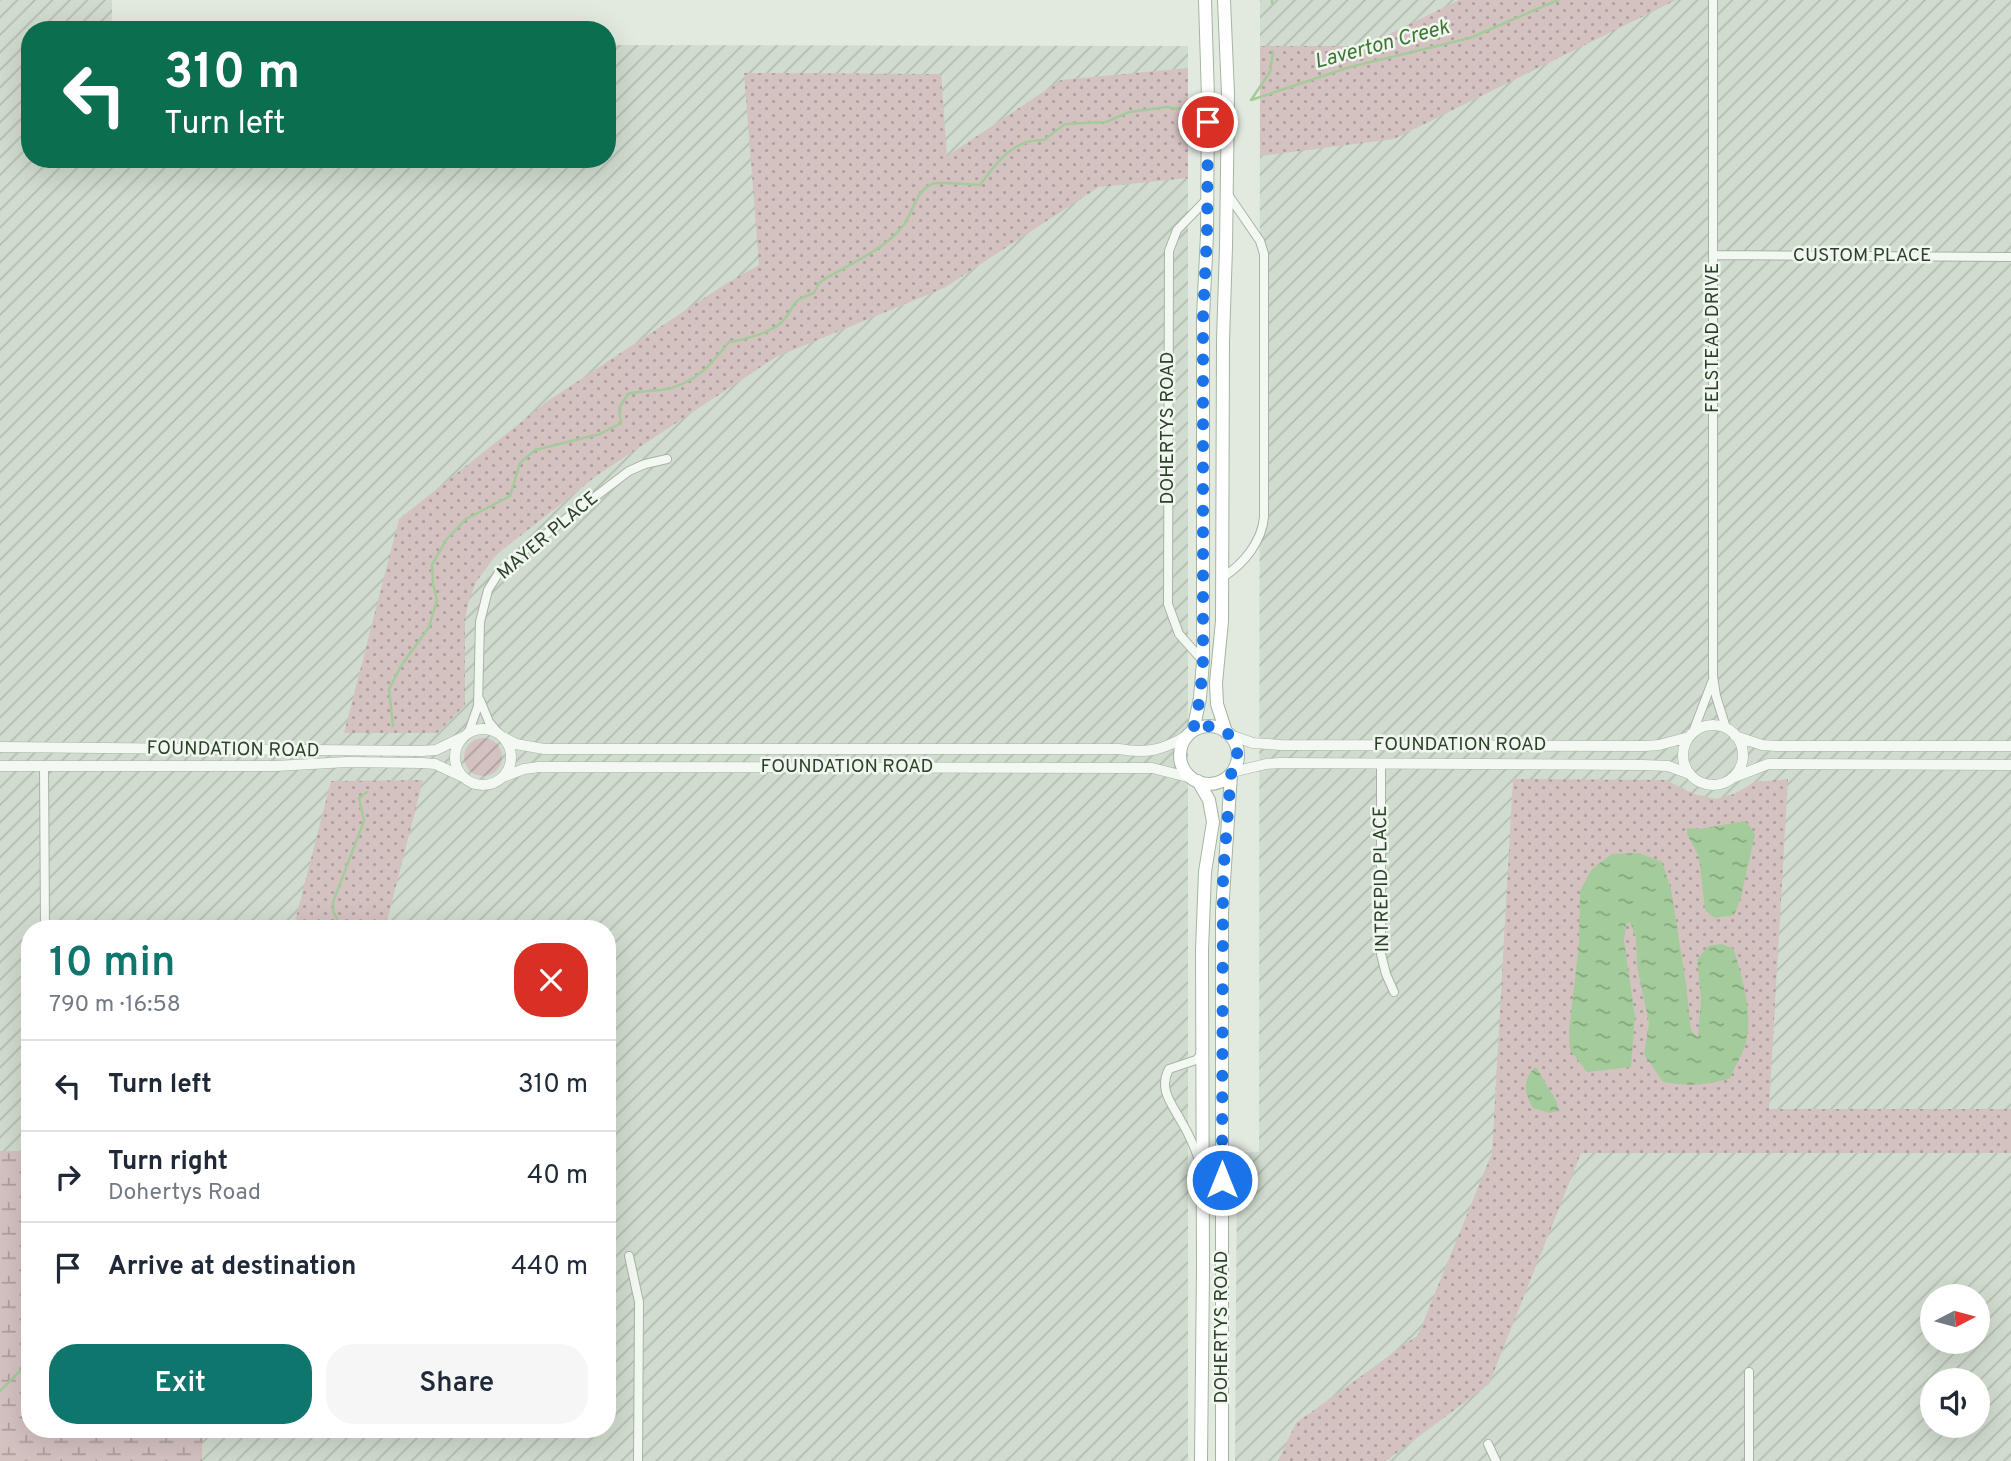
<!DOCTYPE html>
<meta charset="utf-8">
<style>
body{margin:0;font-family:Overpass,sans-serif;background:#f6f6f7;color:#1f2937;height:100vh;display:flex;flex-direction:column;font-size:26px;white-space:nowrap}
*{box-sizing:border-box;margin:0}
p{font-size:23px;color:#747a83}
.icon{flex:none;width:38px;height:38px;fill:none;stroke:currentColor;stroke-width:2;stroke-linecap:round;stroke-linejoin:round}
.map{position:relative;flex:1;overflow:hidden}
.side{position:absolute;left:21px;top:920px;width:595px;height:518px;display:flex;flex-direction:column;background:#fff;border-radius:28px;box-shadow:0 7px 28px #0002}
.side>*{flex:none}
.banner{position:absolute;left:21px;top:21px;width:595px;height:147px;border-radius:28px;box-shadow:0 7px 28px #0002;background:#0b6e4f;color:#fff;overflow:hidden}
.needle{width:46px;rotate:84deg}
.controls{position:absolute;left:1920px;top:1284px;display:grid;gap:14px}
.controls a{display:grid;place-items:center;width:70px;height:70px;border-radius:50%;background:#fff;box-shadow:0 7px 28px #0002;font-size:35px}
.pin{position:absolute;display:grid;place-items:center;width:60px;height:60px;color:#fff;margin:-30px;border:4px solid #fff;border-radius:50%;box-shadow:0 2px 7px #0007}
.me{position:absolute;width:77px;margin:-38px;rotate:0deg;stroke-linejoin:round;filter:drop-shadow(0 0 5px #0008)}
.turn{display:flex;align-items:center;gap:24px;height:147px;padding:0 28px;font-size:32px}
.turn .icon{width:91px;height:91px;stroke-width:2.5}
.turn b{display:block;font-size:49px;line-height:60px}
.round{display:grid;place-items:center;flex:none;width:74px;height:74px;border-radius:28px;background:#f6f6f7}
.overview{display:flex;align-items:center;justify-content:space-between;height:119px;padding:0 28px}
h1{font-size:42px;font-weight:600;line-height:52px;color:#0f766e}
.button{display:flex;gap:14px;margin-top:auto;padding:14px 28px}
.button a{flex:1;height:80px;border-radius:28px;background:#0f766e;color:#fff;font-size:28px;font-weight:600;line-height:80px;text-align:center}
.button a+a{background:#f6f6f7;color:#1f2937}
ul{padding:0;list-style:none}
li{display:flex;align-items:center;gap:21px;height:91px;padding:0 28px;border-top:2px solid #e0e1e3}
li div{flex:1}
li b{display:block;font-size:26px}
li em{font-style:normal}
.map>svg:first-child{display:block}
</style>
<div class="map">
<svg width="2011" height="1461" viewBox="0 0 2011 1461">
<defs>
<pattern id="industrial-furrows" width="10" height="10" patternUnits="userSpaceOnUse" patternTransform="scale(1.75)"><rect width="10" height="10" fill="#d0dcce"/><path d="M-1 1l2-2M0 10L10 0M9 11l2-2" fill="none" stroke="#b3beb1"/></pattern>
<pattern id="grass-dots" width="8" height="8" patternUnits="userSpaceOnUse" patternTransform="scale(1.75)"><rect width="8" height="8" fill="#d4c2c1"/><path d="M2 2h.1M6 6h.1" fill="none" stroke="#ac9f9d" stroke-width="1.8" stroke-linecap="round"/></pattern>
<pattern id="wetland-marsh" width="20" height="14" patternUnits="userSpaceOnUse" patternTransform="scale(1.75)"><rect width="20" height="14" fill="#d4c2c1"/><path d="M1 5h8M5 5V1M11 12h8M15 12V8" fill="none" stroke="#ac9f9d"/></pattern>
<pattern id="garden-furrows" width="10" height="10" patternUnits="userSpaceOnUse" patternTransform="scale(1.75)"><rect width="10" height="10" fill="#d4c2c1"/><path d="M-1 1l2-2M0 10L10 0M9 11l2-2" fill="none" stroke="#ac9f9d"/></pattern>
<pattern id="water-ripples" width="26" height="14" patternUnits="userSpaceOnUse" patternTransform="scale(1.75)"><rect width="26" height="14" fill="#a4cb9b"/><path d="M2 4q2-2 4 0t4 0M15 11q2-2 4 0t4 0" fill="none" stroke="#86a67e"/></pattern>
</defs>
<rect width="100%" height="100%" fill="#e2eae0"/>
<path fill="url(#industrial-furrows)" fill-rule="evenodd" d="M0 0H112V30H30V159H607V45L1188 46V1461H202L203 1430H607V929H30V1151H0Z
M1260 0H2011V1461H1235L1237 1153 1259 1152ZM1932 1297H1978V1342H1932ZM1932 1381H1978V1426H1932Z"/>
<path fill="url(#grass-dots)" d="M1459 0H1676L1394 139 1260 156V46H1365Z
M1188 68V178L1099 187 944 288 776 357 599 474 496 555 476 582 469 600 465 619V705L437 733H344L399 519 549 400 727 283 759 265 744 73 941 74 947 156 1061 80Z
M1513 779 1666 780 1694 794 1716 799 1734 794 1755 782 1788 779 1769 1109H2011V1153H1581L1489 1384 1386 1461H1278L1296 1423 1418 1335 1492 1153Z
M423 780 385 929H293L331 781Z"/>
<path fill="url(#wetland-marsh)" d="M0 1151H30V1430H203L202 1461H0Z"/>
<path fill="url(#garden-furrows)" d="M464 757a19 19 0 1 1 38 0a19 19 0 1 1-38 0Z"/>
<path fill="url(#water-ripples)" d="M1744 821 1750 826 1755 835 1740 901 1734 915 1715 918 1705 910 1699 857 1687 834V828L1701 829Z
M1639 853 1662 862 1671 889 1686 984 1691 1031 1698 1037 1701 998 1697 960 1708 946 1721 944 1733 948C1742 975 1753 1013 1746 1042 1743 1054 1735 1066 1730 1078 1707 1086 1686 1086 1663 1082L1644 1054 1649 1023 1637 966 1636 938 1630 922 1626 924 1624 941 1635 1016 1631 1067 1587 1072 1570 1050 1569 1032 1579 943 1580 891 1592 869 1612 854Z
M1536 1067 1557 1102 1558 1111 1550 1113 1533 1108C1524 1094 1522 1078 1536 1067Z"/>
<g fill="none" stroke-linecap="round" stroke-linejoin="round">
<path stroke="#a4cb9b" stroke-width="2.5" d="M1272 3V0
M1251 100 1350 67 1470 38 1558 0
M1251 100 1270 72 1273 52
M393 726 389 689 401 666 429 627 437 600 433 583 432 565 446 540 466 519 510 496 520 463 535 450 600 434 621 423 619 408 628 394C640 391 650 391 661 390 694 385 710 366 729 342 744 340 770 333 782 322 799 304 786 303 814 293L819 283 826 278C849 265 886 248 902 227 914 213 914 192 932 184 939 181 969 185 980 185 997 162 1013 139 1044 140L1065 124 1106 122 1129 112 1167 107 1181 109
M342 929 333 911V902L364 821 359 798 367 792
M0 1391 30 1361"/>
<g stroke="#a7b4a5" stroke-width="10">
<path id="minor" d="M1713 0V676L1716 696 1726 728
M1713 255 2011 257
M1223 577C1244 564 1262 541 1264 517V254L1260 241 1227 193
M1203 661 1179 634 1168 604 1169 251 1177 230 1208 198
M480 700 489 722 500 735
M1693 732 1712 682
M468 734 478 706 480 622 488 590 498 574 517 556 629 471 645 464 667 459
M1381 764V954L1386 974 1394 992
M44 766 45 929
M1200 1163C1195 1148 1189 1134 1181 1121 1172 1104 1158 1089 1169 1069L1196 1060 1202 1053
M629 1256 639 1302 638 1461
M1488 1444 1496 1461
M1749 1461V1372"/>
</g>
<g stroke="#a7b4a5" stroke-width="11">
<path id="tertiary" d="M1683 755a30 30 0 1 1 60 0a30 30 0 1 1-60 0Z
M455 757a28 28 0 1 1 56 0a28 28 0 1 1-56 0Z
M1230 735 1253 743 1281 745 1645 746 1659 745 1689 737
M1735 736 1762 745 1776 746H2011
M503 737 516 744 544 749H1119C1148 754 1163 750 1188 735
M0 747 422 751 436 750 463 737
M0 766H276L347 762 422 763 435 764 463 777
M1233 772 1266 764 1280 763 1643 765 1668 766 1690 774
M503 777 524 769 539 767 1152 768 1192 778
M1732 778 1768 764 2011 765"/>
</g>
<g stroke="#a2b69f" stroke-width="14">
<path id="primary" d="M1224 0 1228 94 1226 247 1223 341 1222 621 1216 683 1217 704 1226 732
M1180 755a29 29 0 1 1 58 0a29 29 0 1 1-58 0Z
M1193 731 1200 698 1203 661V317L1207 234 1208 98 1205 0
M1198 781 1209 800 1213 822 1205 872 1202 950 1203 1269 1201 1461
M1222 1461V912L1231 774"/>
</g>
<use href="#minor" stroke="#f4f8f3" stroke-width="8"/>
<use href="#tertiary" stroke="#f4f8f3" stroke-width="10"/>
<use href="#primary" stroke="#fff" stroke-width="12"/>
</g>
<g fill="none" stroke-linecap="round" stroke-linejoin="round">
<path stroke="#1a73e8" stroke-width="12" stroke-dasharray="0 21.6" d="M1208 122 1207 234 1203 317V661L1200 698 1193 731C1222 714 1250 747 1231 774L1223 876 1222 1180"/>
</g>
<g text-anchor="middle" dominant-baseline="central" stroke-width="5" stroke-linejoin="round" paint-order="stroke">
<g font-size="19" fill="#2b4228" stroke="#f1f7f0">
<text x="1862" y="256">CUSTOM PLACE</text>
<text transform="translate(1713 338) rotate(-90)">FELSTEAD DRIVE</text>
<text transform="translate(1168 428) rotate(-90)">DOHERTYS ROAD</text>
<text transform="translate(548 536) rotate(-40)">MAYER PLACE</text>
<text x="1460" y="745">FOUNDATION ROAD</text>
<text transform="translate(233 750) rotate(1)">FOUNDATION ROAD</text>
<text x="847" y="767">FOUNDATION ROAD</text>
<text transform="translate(1382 879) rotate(-91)">INTREPID PLACE</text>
<text transform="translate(1222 1327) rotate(-90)">DOHERTYS ROAD</text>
</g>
<g font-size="21" font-style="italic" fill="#3d7731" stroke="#f1f7f0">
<text transform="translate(1382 45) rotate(-15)">Laverton Creek</text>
</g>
</g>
</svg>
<div class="controls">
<a><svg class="needle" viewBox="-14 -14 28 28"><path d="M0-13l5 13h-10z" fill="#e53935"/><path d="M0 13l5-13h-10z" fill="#747a83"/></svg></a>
<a><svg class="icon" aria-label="sound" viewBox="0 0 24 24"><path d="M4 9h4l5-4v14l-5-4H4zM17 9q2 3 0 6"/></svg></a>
</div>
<div class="pin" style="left:1208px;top:122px;background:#d93025"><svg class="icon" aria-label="arrive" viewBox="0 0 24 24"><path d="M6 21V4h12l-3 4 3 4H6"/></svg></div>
<svg class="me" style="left:1222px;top:1180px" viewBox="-20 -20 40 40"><circle r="17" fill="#1a73e8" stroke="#fff" stroke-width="3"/><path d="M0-11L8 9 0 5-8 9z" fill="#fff"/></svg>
<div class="banner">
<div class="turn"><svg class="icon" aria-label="left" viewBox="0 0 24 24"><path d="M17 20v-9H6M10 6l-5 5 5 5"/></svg><div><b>310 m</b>Turn left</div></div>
</div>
<section class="side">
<div class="overview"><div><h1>10 min</h1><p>790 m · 16:58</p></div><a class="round" style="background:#d93025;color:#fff"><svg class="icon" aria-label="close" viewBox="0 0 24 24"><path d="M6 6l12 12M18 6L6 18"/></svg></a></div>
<ul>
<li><svg class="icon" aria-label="left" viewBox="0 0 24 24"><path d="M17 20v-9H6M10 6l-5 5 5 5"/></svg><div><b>Turn left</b></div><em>310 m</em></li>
<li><svg class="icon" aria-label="right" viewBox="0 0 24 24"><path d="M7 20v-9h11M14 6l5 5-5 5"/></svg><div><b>Turn right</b><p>Dohertys Road</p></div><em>40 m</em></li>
<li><svg class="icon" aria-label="arrive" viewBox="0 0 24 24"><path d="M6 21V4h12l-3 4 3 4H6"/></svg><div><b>Arrive at destination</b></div><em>440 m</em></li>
</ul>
<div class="button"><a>Exit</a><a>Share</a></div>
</section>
</div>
